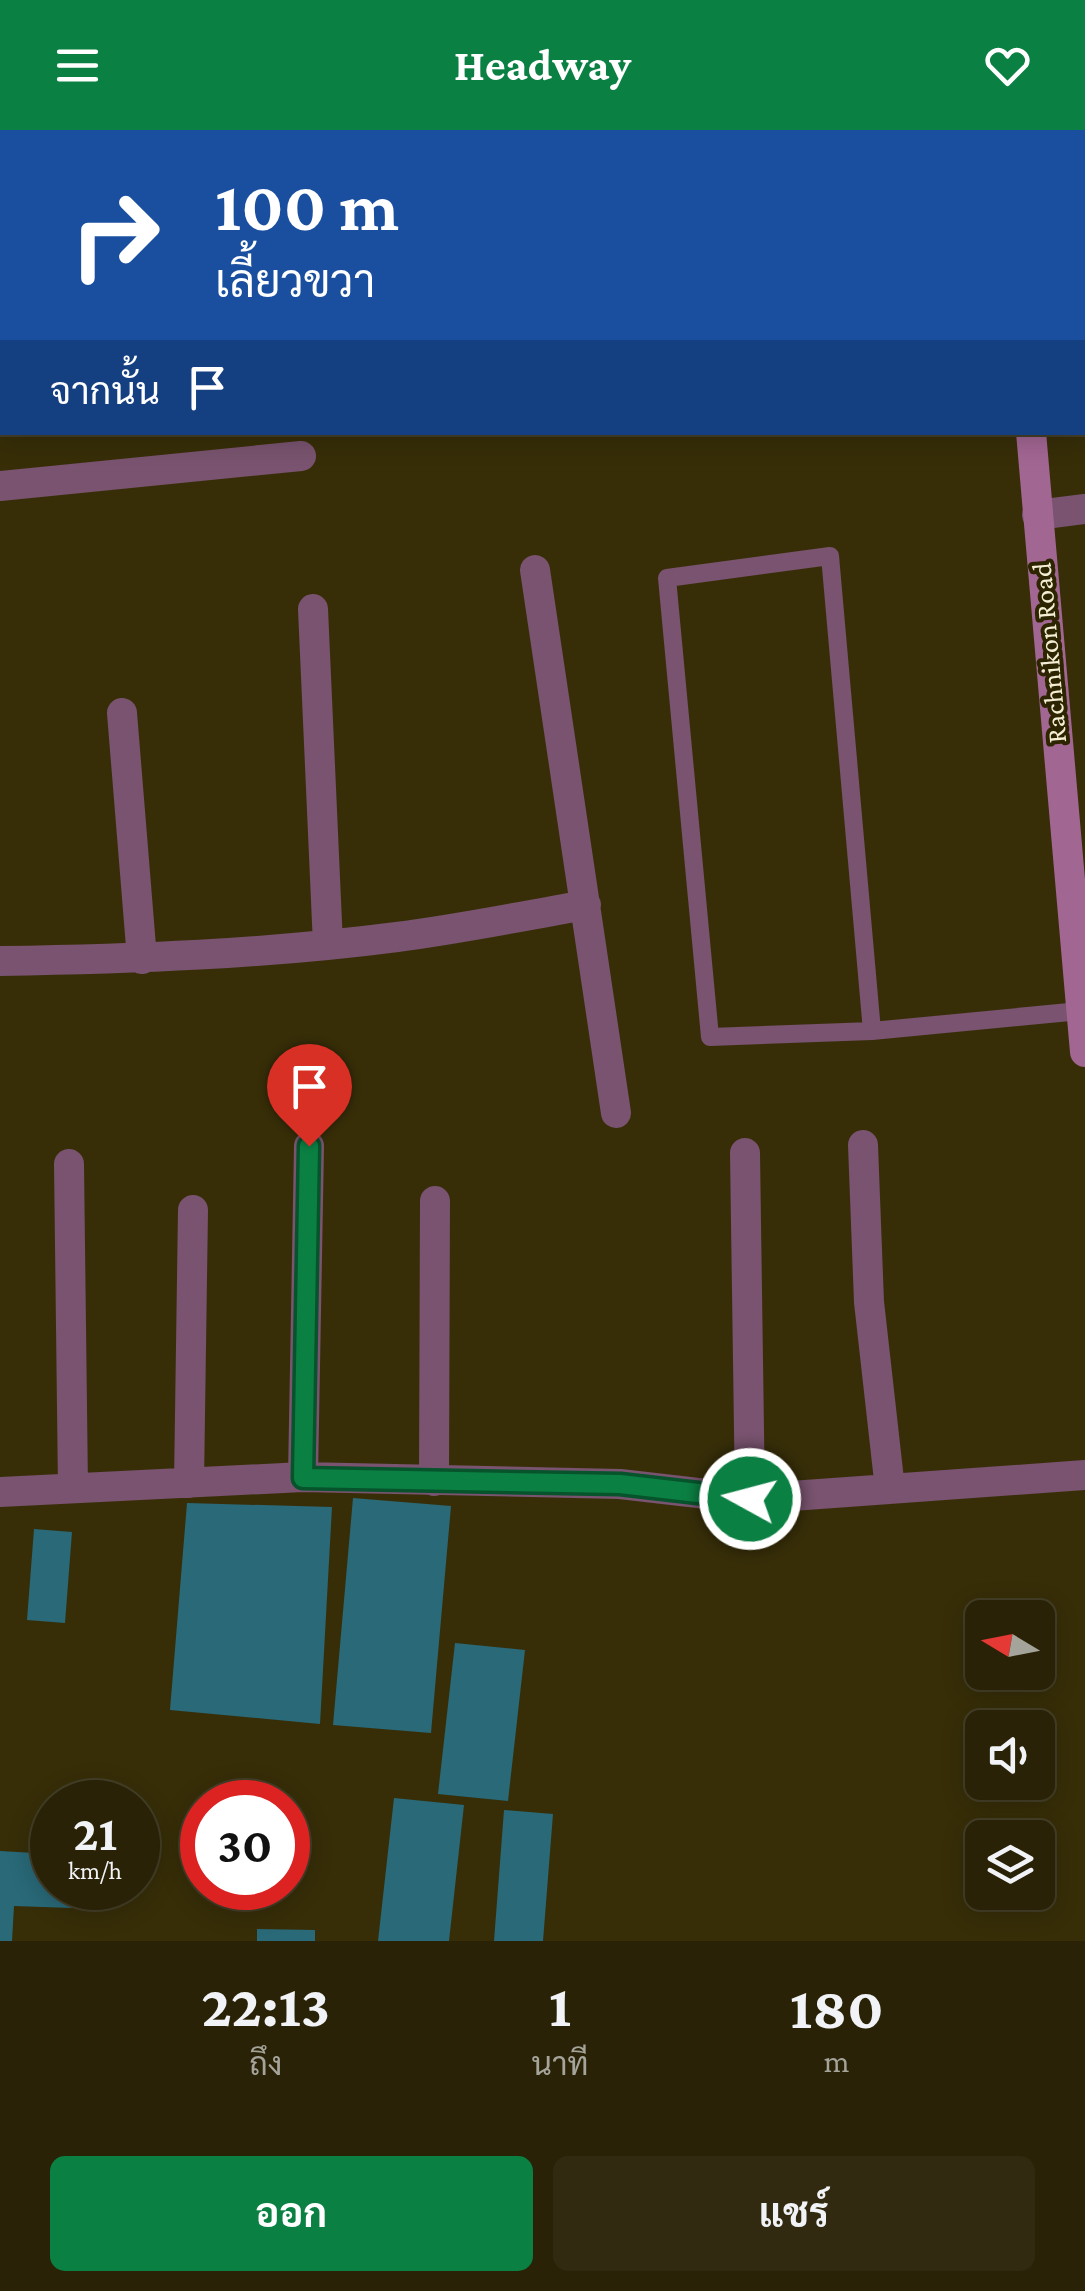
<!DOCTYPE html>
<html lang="th">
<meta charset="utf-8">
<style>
body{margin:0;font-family:"Crimson Pro",Sarabun,serif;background:#312a10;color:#f1f3f6;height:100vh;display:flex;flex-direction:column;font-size:38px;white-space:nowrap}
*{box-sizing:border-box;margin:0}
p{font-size:32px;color:#a5a49b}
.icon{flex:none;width:55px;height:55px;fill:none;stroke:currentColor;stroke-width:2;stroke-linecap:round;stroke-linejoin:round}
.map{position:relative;height:1811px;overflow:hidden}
.drawer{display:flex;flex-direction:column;background:#292206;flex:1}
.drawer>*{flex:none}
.banner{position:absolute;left:0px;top:0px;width:1085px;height:305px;box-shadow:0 5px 25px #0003,0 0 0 2px #453f28;background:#1a4fa0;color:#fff;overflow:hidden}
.needle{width:65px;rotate:280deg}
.controls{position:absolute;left:965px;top:1470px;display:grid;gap:20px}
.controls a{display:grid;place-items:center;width:90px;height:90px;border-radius:15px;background:#292206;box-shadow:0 5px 25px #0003,0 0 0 2px #453f28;font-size:50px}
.speed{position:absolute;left:30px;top:1650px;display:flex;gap:20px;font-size:50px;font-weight:700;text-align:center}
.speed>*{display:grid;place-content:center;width:130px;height:130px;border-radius:50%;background:#292206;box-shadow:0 5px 25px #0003,0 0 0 2px #453f28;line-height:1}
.speed small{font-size:25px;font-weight:400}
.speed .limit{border:15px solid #d22;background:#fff;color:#111}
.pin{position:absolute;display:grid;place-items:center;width:85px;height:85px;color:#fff;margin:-102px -42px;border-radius:50% 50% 50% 0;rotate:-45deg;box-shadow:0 0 10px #0007}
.pin .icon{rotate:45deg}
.me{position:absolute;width:110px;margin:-55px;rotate:277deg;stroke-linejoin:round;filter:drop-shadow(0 0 8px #0008)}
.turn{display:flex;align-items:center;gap:35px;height:210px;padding:0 50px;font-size:45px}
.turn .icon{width:130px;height:130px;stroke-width:2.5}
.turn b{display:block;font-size:70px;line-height:85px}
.then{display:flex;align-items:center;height:95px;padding:0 50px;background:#0003;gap:20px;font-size:38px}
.eta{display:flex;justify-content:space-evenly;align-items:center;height:170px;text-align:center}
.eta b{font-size:60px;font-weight:700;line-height:70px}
.button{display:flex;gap:20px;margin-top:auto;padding:20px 50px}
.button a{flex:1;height:115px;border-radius:15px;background:#0b8043;color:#fff;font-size:40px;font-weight:700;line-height:115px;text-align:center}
.button a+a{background:#312a10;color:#f1f3f6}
header{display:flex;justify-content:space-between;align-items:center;height:130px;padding:0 50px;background:#0b8043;color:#fff;font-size:45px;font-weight:700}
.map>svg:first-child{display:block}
</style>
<header><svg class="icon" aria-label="menu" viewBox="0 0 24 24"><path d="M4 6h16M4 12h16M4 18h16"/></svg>Headway<svg class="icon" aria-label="heart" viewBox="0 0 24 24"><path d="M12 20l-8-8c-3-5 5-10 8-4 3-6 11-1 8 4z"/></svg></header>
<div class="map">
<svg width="1085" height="1811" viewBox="0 0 1085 1811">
<rect width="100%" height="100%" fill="#372e08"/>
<path fill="#296978" d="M353 1368 451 1376 431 1603 333 1595Z
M187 1373 332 1377 320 1594 170 1580Z
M34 1399 72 1402 65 1493 27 1490Z
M455 1513 525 1520 508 1671 438 1664Z
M394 1668 464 1675 449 1811H378Z
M504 1680 553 1684 543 1811H494Z
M0 1721 52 1724V1758H73L72 1778 14 1776 12 1811H0Z
M257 1799 315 1800V1811H257Z"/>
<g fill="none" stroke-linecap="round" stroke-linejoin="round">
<path stroke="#79536f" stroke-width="18" d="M872 901 830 426 667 448 710 907 872 901 1080 881"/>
<path stroke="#79536f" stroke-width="30" d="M1082 186H1085
M0 356 301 326
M1037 385 1085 379
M535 440 616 983
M313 479 328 815
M122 583 142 829
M0 831C133 829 266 824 397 807 460 799 523 786 586 775
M863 1015 869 1172 890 1359
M745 1023 750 1369
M69 1034 73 1358
M303 1347 309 1016
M434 1351 435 1071
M189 1353 193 1080
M0 1362 303 1347 620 1354 750 1369 1085 1345"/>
<path stroke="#a26693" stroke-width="30" d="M1077 2 1078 0
M1031 302 1085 922"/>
</g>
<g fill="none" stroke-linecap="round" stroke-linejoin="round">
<g stroke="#07532c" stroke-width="25">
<path id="route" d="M309 1016 303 1348 620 1354 750 1369"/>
</g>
<use href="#route" stroke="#0b8043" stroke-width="18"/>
</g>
<g text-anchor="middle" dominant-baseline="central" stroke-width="8" stroke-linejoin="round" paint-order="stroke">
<g font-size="28" fill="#f4eed4" stroke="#2d2400">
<text transform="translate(1049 523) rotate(-95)">Rachnikon Road</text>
</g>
</g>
</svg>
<div class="controls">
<a><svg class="needle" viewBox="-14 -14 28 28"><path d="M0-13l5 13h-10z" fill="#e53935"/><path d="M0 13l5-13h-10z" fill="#a5a49b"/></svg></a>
<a><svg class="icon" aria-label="sound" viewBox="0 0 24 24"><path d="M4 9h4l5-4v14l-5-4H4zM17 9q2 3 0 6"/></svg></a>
<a><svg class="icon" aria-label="layers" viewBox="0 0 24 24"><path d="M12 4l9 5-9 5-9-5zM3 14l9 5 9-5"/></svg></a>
</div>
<div class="speed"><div>21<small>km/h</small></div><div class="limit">30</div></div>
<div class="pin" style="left:309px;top:1016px;background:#d93025"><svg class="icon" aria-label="arrive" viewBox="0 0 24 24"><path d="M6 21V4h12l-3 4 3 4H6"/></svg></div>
<svg class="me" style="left:750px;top:1369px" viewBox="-20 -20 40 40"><circle r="17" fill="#0b8043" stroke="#fff" stroke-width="3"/><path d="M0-11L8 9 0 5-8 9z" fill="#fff"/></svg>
<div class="banner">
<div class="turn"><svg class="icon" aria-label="right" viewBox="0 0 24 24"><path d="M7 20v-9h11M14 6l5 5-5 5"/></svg><div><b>100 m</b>เลี้ยวขวา</div></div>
<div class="then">จากนั้น<svg class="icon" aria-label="arrive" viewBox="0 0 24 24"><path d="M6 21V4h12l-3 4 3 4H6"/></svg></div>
</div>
</div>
<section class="drawer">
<div class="eta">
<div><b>22:13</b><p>ถึง</p></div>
<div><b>1</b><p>นาที</p></div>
<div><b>180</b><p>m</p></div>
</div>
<div class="button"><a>ออก</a><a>แชร์</a></div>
</section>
